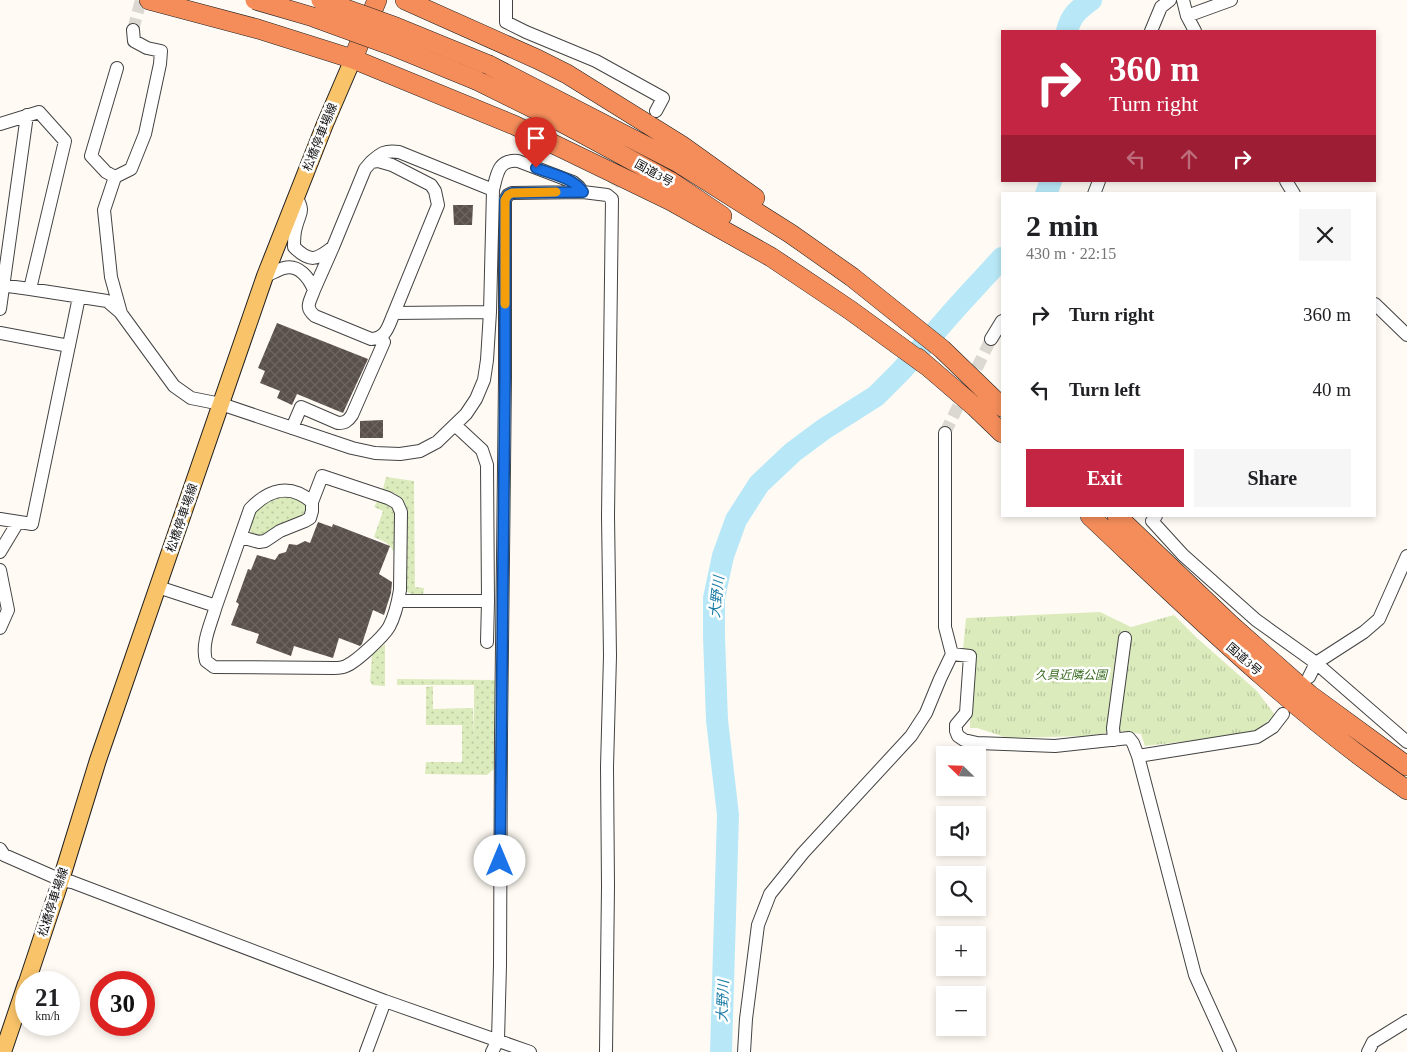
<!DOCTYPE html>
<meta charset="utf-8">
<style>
body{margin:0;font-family:"Times New Roman","Noto Sans JP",serif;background:#f6f6f6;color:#202124;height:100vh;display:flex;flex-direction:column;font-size:19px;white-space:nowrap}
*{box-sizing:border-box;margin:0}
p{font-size:16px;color:#757577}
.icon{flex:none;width:28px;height:28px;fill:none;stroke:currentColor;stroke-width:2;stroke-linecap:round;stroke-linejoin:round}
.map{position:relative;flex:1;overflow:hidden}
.drawer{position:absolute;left:1001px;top:192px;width:375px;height:325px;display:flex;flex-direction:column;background:#fff;border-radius:0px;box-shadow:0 2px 8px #0003}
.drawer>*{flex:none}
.banner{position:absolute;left:1001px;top:30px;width:375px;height:152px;border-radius:0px;box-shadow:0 2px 8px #0003;background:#c32542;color:#fff;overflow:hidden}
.needle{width:32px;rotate:293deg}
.tools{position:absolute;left:936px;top:746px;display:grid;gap:10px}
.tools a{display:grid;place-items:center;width:50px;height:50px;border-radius:0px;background:#fff;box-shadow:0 2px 8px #0003;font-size:25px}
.speed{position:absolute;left:15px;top:971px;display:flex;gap:10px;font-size:25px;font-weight:700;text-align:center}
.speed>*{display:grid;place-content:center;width:65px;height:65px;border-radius:50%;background:#fff;box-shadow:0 2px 8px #0003;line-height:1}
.speed small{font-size:12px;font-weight:400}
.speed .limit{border:8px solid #d22;background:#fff;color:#111}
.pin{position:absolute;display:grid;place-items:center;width:42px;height:42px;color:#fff;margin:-51px -21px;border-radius:50% 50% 50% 0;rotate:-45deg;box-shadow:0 0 5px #0007}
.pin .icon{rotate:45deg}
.me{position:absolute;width:55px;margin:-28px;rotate:0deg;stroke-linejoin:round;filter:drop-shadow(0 0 4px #0008)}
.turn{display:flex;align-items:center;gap:18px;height:105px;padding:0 25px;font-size:22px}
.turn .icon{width:65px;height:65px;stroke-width:2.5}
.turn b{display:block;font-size:35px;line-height:42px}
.lanes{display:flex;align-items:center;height:48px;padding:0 25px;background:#0003;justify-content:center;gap:25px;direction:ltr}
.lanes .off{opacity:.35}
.round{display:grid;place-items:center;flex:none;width:52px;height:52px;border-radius:0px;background:#f6f6f6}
.headline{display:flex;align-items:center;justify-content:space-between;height:85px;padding:0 25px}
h1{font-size:30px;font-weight:800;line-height:38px}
.primary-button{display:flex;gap:10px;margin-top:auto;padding:10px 25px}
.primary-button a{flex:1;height:58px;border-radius:0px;background:#c32542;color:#fff;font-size:20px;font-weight:800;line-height:58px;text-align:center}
.primary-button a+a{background:#f6f6f6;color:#202124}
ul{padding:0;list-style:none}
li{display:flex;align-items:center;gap:15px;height:75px;padding:0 25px}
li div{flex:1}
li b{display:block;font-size:19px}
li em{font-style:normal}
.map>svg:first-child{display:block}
</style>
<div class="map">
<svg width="1407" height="1052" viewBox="0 0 1407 1052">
<defs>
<pattern id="grass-dots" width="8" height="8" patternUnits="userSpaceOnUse" patternTransform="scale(1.25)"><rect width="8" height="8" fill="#dbebbc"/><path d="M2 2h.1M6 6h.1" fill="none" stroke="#bbc8a1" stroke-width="1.8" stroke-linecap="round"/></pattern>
<pattern id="park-tufts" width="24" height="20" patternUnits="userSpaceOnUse" patternTransform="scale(1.25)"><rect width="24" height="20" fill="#dbebbc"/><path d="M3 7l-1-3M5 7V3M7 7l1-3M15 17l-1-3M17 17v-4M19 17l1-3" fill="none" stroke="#bbc8a1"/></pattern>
<pattern id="building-cross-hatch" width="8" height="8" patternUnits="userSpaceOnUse" patternTransform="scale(1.25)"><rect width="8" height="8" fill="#59504c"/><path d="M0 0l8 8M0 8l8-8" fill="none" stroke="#6c6561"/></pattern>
</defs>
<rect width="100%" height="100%" fill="#fffbf4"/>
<path fill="url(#grass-dots)" d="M386 477 414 481 415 587 424 588 423 595 411 594 406 591 402 500 394 493 383 489Z
M285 496 298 497 306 504V512L301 516 263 535H254L249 530C248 510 269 500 285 496Z
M378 500 393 507 396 514 395 551H393C389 542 382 541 374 537L383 511 374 507Z
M385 644V686L372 685 370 681 372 655Z
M397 679 496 680 494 769 487 775 425 774 426 762H462V725H426V687L433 686V709L473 708 474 738V685H397Z"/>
<path fill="url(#park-tufts)" d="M1100 612 1131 627 1174 615 1197 638 1257 691 1275 715 1257 730 1242 735 1145 746 1141 734 1120 731 1086 736 1008 738 977 728H970L971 649H963L966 618Z"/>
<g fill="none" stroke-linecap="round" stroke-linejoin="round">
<path stroke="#b8e8f7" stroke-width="22" d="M1067 31C1071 15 1078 10 1091 0
M1046 194 1051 181
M721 1052 728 815 717 720 714 636V598L723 556 736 520 759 484 793 452 824 429 876 396 901 371 957 307 1002 258"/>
</g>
<path fill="url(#building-cross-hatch)" d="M453 205H473L472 225H454Z
M277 323 368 359 343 413 297 394 292 405 277 398 280 391 260 383 265 371 258 368Z
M383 420V438H360V421Z
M318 522 332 527 333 524 390 546 379 574 392 582 391 593 384 615 373 610 362 644 360 646 339 638 333 658 294 646 291 656 256 643 259 634 231 625 239 604 236 602 248 569 251 570 257 555 275 560 279 554 286 552 289 544 297 545 305 541 310 543Z"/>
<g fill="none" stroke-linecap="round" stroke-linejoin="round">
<path stroke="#dbd8d2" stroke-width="12" stroke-dasharray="12 6" stroke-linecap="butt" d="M133 30 141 0
M613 185 632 152
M945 433 991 339"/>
<g stroke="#434343" stroke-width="14">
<path id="minor" d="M506 0V22L526 32 596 61 663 98 656 111
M1183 0 1187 16 1195 31
M1187 16 1231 0
M1151 31 1161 7 1170 0
M0 124 39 112 65 141 30 289 107 301 121 313
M371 162C381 153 385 150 399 152L493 190
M115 177 106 172 91 156 117 68
M1286 181 1294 194
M1094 194 1099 181
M296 196C305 213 300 211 296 227 294 233 294 240 294 247 310 263 317 260 333 247L365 169 371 162 378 161 392 165 431 185 435 191 438 205 394 313
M265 276C271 274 277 270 284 268 299 264 309 278 314 290 310 302 304 307 315 316L371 339C387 338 388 326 394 313L490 312
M0 285 30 289
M314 290 333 247
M1375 304 1407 335
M0 309 27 115
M120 312 174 386 191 398 221 404 352 448 375 453 400 454 420 451 437 442 466 414 476 399 484 380 487 360 490 312 493 190C497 174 498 159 518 161L573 182 579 187 583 192
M121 313 111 277 104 210 115 177 131 169 145 134 160 64 161 51 147 48 134 41 133 30
M0 333 69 346
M991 339 1002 321
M292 428 301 407 338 423C345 423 348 421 352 415L384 342
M1156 516 1152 521 1183 555 1256 620 1316 663 1407 742
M0 519 32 524 79 297
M0 552 18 522
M0 570 8 610 0 628
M158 587 216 606 250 509C269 489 290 483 312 502V511L310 518 305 521 280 531 265 541 259 542 241 537
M398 601H488L487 465 482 450 455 425
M216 606C211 624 201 643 206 661L214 667 334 668C338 668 342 668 346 666 356 662 383 637 389 627 395 616 398 602 400 590L401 512 397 503 388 498 322 476 312 502
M487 642 488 601
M952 654 970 656 966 713 956 725V731L958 736 964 740 977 743 1055 746 1129 738 1133 743 1138 756 1195 975 1230 1052
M1309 677 1316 663 1364 632 1379 619 1407 556
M1114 740 1113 728 1125 638
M1138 756 1257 737 1273 727 1283 714
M0 849 4 855 61 880 72 882 385 1001 530 1052
M366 1052 385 1001
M492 1052 498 1040 500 965 501 735 505 378V200L508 195 512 193 583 192 607 195 612 199 608 516 610 656 607 767 608 886 606 1052
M744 1052 746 1019 758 925 770 894 803 853 911 736 926 713 940 679 952 654 945 627V433
M1368 1052 1373 1042 1407 1021"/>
</g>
<g stroke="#212121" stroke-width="18">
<path id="major" d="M27 982 61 880 98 760 265 276 325 124 353 59
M3 1052 26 984"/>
</g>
<g stroke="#212121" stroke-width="20">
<path id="highway" d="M149 0 258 29 353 59 514 125 671 201 771 257 850 310 927 366
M405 0 537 59 567 74 681 145 755 198
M353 59 377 0
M489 65 677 162 791 234 852 277 942 349 1002 407
M478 81 559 121 670 181 722 216
M918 358 975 407 1002 433
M1090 516C1192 612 1292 711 1407 790
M1117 516 1230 624 1310 695 1407 766"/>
</g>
<use href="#minor" stroke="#fff" stroke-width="12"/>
<use href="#major" stroke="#f9c369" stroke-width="16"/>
<use href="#highway" stroke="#f58d5b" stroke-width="19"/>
<g stroke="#212121" stroke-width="20" stroke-linecap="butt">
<path id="highway-bridge" d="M255 0 313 17 390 45 478 81
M321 0 396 27 489 65"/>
</g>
<use href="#highway-bridge" stroke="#f58d5b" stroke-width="19"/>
</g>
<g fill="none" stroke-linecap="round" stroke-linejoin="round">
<g stroke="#114b97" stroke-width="12">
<path id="route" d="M500 861 505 378V200L508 195 512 193 583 192C574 178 551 174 536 168"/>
</g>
<use href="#route" stroke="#1a73e8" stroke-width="9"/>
<path stroke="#f59e0b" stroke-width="9" d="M505 304V200L508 195 512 193 556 192"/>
</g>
<g text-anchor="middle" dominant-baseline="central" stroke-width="5" stroke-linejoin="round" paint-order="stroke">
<g font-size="12" fill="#101010" stroke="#fff">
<text transform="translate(320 137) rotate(-68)">松橋停車場線</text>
<text transform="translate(654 173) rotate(29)">国道3号</text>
<text transform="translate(182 518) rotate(-71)">松橋停車場線</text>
<text transform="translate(1244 659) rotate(41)">国道3号</text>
<text transform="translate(53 902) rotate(-72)">松橋停車場線</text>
</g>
<g font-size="12" font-style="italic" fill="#386a1f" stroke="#fff">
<text x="1071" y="675">久具近隣公園</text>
</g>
<g font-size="14" font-style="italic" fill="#177aa5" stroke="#fff">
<text transform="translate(717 597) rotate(-84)">大野川</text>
<text transform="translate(723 1001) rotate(-88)">大野川</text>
</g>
</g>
</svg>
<div class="tools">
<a><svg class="needle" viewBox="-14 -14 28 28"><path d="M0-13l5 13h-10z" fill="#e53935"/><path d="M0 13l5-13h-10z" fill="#757577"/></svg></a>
<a><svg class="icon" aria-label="sound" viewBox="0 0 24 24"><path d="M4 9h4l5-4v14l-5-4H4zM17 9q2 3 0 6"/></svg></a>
<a><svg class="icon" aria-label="search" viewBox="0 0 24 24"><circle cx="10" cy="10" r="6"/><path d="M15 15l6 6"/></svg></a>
<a>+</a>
<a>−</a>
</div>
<div class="speed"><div>21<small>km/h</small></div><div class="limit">30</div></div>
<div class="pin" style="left:536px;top:168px;background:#d93025"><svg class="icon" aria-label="arrive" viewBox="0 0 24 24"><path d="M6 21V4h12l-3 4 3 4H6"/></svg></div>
<svg class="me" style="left:500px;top:861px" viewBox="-20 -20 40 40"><circle r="19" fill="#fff"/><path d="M0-13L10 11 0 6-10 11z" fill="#1a73e8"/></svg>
<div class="banner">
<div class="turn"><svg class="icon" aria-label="right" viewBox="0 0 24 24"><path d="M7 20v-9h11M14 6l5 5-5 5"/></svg><div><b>360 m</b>Turn right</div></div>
<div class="lanes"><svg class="icon off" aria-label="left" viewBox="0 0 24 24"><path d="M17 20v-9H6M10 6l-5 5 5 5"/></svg><svg class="icon off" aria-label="ahead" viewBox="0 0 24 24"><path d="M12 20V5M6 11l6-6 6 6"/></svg><svg class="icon" aria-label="right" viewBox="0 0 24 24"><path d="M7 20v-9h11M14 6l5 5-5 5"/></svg></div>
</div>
<section class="drawer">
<div class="headline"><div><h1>2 min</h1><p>430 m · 22:15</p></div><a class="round"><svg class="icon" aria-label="close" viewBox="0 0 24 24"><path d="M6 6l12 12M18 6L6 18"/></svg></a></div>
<ul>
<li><svg class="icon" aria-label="right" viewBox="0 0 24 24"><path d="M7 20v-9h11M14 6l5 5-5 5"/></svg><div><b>Turn right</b></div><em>360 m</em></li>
<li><svg class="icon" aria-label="left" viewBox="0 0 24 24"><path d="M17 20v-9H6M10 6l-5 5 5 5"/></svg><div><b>Turn left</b></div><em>40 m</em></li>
</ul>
<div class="primary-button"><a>Exit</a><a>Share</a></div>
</section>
</div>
